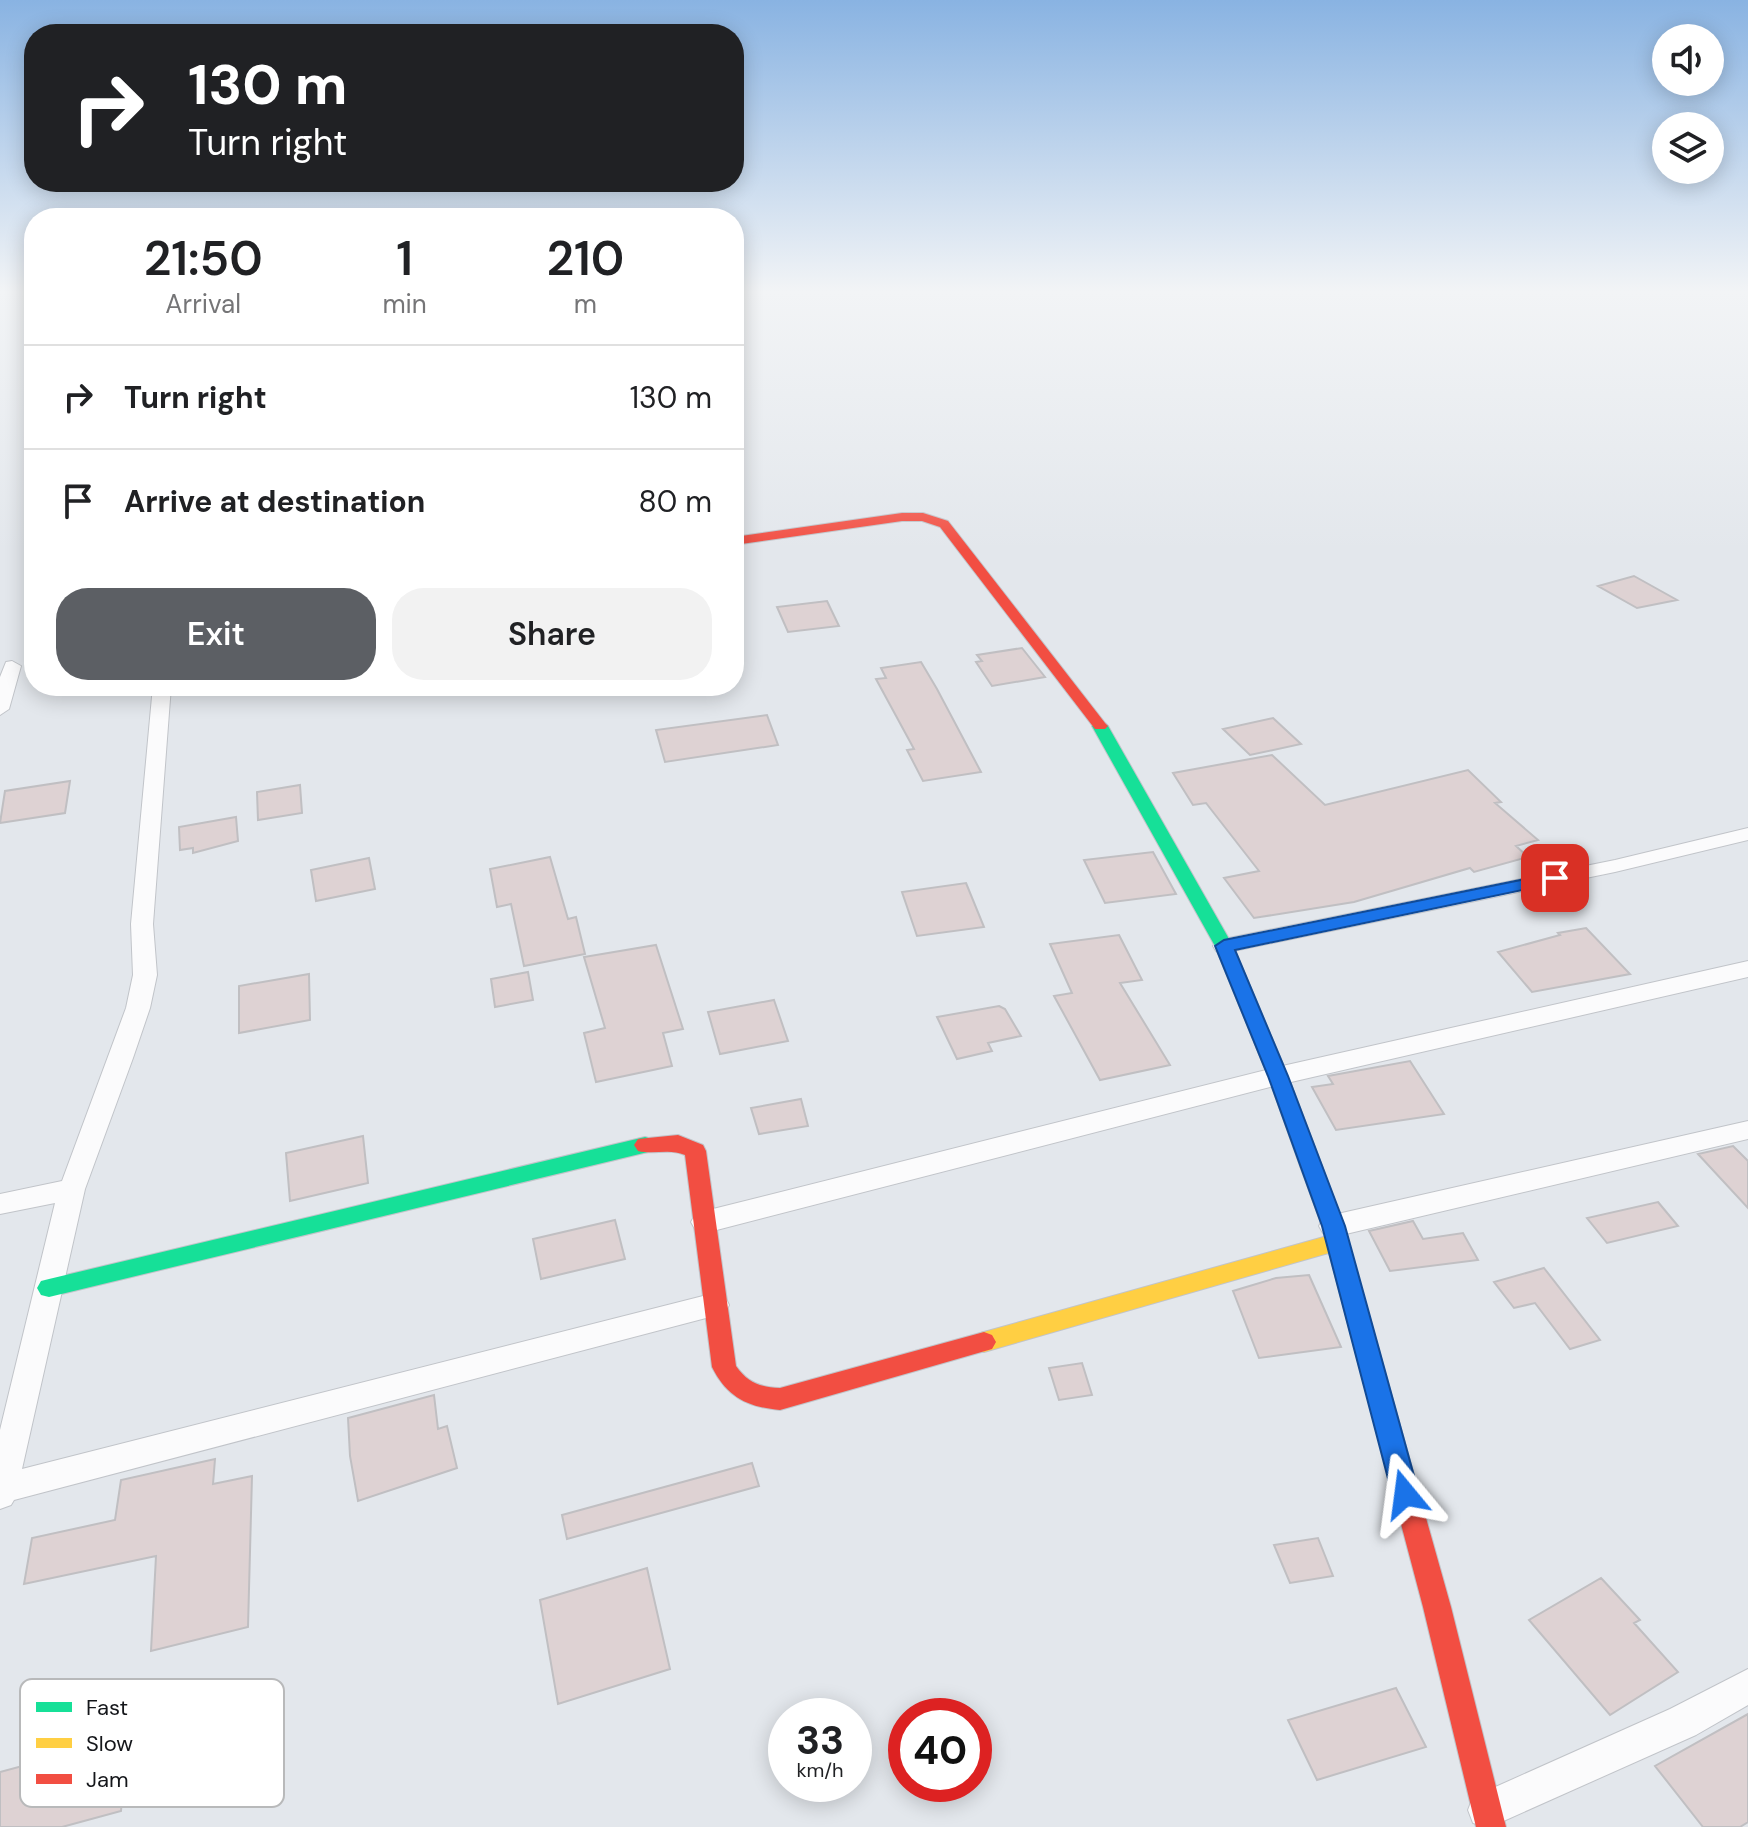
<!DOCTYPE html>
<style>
body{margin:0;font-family:"DM Sans",sans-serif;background:#f2f2f2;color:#202124;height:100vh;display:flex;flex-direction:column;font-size:30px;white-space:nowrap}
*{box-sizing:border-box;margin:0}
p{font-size:26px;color:#757577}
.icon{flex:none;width:44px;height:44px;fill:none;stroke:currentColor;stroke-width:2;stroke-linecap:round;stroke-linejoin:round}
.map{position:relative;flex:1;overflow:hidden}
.panel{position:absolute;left:24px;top:208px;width:720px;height:488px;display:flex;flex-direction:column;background:#fff;border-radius:32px;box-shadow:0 4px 20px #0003}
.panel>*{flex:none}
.banner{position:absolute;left:24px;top:24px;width:720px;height:168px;border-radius:32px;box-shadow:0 4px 20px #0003;background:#202124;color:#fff;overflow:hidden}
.controls{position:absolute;left:1652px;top:24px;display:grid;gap:16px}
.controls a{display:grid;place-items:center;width:72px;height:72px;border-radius:50%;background:#fff;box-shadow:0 4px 20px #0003;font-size:40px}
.speed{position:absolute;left:768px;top:1698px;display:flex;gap:16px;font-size:40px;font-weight:700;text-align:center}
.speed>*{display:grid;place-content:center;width:104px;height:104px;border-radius:50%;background:#fff;box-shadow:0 4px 20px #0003;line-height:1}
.speed small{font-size:20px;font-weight:400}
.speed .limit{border:12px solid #d22;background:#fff;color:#111}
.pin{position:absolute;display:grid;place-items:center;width:68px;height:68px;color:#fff;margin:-34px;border-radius:16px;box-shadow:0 4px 12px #0006}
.me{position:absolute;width:88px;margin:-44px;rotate:344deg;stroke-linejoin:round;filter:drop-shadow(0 0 6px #0008)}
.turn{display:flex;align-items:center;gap:28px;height:168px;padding:0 32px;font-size:36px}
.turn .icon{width:104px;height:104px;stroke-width:2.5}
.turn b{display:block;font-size:56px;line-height:68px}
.eta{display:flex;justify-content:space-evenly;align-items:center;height:136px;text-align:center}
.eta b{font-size:48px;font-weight:600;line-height:56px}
.cta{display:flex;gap:16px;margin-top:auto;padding:16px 32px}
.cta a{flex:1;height:92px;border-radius:32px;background:#5c5f64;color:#fff;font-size:32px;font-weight:600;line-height:92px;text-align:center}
.cta a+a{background:#f2f2f2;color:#202124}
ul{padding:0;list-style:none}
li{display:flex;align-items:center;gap:24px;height:104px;padding:0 32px;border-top:2px solid #e0e0e0}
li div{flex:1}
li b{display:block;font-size:30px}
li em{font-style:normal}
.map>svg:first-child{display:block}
</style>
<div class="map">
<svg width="1748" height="1827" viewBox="0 0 1748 1827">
<rect width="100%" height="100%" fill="#e3e7ec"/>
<path fill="#ded2d3" stroke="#c0bfc2" stroke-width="2" d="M1634 576 1677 600 1637 608 1598 586Z
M827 601 839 626 788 632 777 607Z
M1022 648 1045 677 992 686 976 662 982 661 977 655Z
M921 662 937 689 981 772 923 781 907 750 914 749 876 679 886 678 881 668Z
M767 715 778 745 665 762 656 730Z
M1273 718 1301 744 1250 755 1223 729Z
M1272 755 1325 805 1468 770 1501 802 1495 803 1538 840 1516 846 1528 857 1474 872 1470 868 1354 902 1254 918 1224 878 1259 871 1206 803 1193 805 1173 773Z
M70 781 65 813 0 823 5 791Z
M300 785 302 813 258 820 257 792Z
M236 817 238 841 193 853V848L180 850 179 827Z
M1153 852 1176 894 1105 903 1084 860Z
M550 857 568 919 576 917 585 954 524 966 511 904 497 907 490 869Z
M369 858 375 889 316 901 311 870Z
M966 883 984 927 917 936 902 892Z
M1586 928 1630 974 1532 992 1498 952 1560 935 1558 933Z
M1119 935 1142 980 1120 983 1170 1065 1100 1080 1054 996 1072 993 1050 944Z
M656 945 683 1029 663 1033 672 1066 596 1082 584 1033 605 1028 584 957Z
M528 972 533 1000 495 1007 491 979Z
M309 974 310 1020 239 1033V986Z
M774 1000 788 1041 720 1054 708 1012Z
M999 1006 1005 1009 1021 1036 988 1043 992 1051 957 1059 937 1017Z
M1410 1061 1444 1114 1336 1130 1312 1087 1333 1084 1328 1076Z
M801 1099 808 1126 759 1134 751 1108Z
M363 1136 368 1183 290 1201 286 1153Z
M1733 1146 1748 1161V1208L1698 1154Z
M1658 1202 1678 1226 1607 1243 1587 1218Z
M615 1220 625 1259 541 1279 533 1239Z
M1413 1221 1423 1239 1463 1233 1478 1260 1390 1271 1369 1231Z
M1544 1268 1600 1340 1570 1349 1535 1303 1514 1308 1494 1282Z
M1309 1275 1341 1347 1259 1358 1233 1291 1276 1278Z
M1082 1363 1092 1395 1059 1400 1049 1368Z
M434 1395 438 1429 447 1426 457 1468 358 1501 350 1456 348 1418Z
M215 1459 213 1484 252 1476 248 1627 151 1651 156 1556 24 1584 32 1538 115 1520 121 1480Z
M752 1463 759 1486 567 1539 562 1515Z
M1318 1538 1333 1576 1290 1583 1274 1545Z
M647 1568 670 1669 558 1704 540 1600Z
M1601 1578 1640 1620 1634 1623 1678 1672 1610 1715 1529 1620Z
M1396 1688 1426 1747 1317 1780 1288 1720Z
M1748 1714V1822L1740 1827H1703L1655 1766Z
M156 1730 153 1766 124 1773 121 1811 62 1827H0V1772Z"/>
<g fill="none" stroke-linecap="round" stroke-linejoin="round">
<g stroke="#c1c4c9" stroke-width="2">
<path id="street" d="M12 661 21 666 9 709 0 715V677L6 662Z
M153 686H171L153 924 157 975 150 1008 133 1058 85 1189 22 1469 715 1293 725 1297 729 1305 725 1313 14 1500 11 1505 0 1509V1430L55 1203 0 1214V1194L62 1181 126 1008 133 975 131 924Z
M1748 828V840L1615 872 1224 953 1216 951 1213 946 1216 941 1224 939 1615 860Z
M1748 961V977L1278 1085 705 1233 695 1229 691 1222 695 1215 705 1211 1278 1067Z
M1748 1121V1139L1333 1237 1323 1233 1319 1226 1323 1219 1333 1215Z
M1748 1669V1705L1696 1735 1499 1823 1490 1827 1473 1823 1468 1810 1473 1797 1670 1709Z"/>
</g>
<g stroke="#c1c4c9" stroke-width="2">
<path id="fast" d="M1100 721 1108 726 1233 946 1288 1076 1322 1166 1319 1172 1311 1174 1303 1172 1300 1166 1268 1076 1215 946 1092 726Z
M645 1137 652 1139 656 1145 652 1151 49 1297 41 1295 37 1288 41 1281 49 1279Z"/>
</g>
<g stroke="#c1c4c9" stroke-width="2">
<path id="slow" d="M1338 1233 1346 1236 1349 1242 1346 1248 984 1352 976 1349 972 1342 976 1335 984 1332Z"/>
</g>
<g stroke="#c1c4c9" stroke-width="2">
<path id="jam" d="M902 513H923L948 521 1105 723 1108 726 1105 729H1095L940 527 922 521H902L734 545V537Z
M678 1135 703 1145 706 1151 736 1366C748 1383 760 1387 780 1388L984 1332 992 1335 996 1342 992 1349 780 1410C747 1407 727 1397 712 1367L685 1155C669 1148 654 1155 638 1151L634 1145 638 1139Z
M1311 1158 1319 1160 1322 1166 1344 1226 1451 1607 1506 1827H1476L1423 1607 1322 1226 1300 1166 1303 1160Z"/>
</g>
<use href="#street" fill="#fbfbfc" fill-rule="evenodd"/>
<use href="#fast" fill="#16e098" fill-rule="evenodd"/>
<use href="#slow" fill="#ffcf43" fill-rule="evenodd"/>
<use href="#jam" fill="#f24e42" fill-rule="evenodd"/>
</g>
<linearGradient id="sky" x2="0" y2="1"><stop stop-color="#89b3e2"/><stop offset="0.53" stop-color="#f2f4f6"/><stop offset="1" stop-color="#f2f4f6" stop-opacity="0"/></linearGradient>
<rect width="1748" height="550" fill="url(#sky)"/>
<path fill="#1a73e8" stroke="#114b97" stroke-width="2" d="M1555 873 1561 874 1563 878 1561 882 1235 950 1288 1076 1345 1226 1419 1494 1415 1502 1405 1506 1396 1502 1392 1494 1322 1226 1268 1076 1215 946 1224 940Z"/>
<rect x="20" y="1679" width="264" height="128" rx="12" fill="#fff" stroke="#b8b9ba" stroke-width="2"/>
<rect x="36" y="1702" width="36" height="10" fill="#16e098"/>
<rect x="36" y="1738" width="36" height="10" fill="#ffcf43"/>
<rect x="36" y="1774" width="36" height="10" fill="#f24e42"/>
<g font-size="22" fill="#14161a">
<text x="86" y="1715">Fast</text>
<text x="86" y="1751">Slow</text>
<text x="86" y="1787">Jam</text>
</g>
</svg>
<div class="controls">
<a><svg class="icon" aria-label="sound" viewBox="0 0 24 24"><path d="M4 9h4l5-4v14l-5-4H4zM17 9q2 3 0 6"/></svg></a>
<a><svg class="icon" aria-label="layers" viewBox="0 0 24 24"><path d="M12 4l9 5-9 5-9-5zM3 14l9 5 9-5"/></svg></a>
</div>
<div class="speed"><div>33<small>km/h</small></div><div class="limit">40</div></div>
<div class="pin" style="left:1555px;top:878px;background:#d93025"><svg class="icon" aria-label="arrive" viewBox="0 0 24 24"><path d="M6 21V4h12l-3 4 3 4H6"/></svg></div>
<svg class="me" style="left:1405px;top:1494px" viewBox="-20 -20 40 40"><path d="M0-17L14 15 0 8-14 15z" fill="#1a73e8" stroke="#fff" stroke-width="4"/></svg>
<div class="banner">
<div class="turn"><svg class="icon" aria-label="right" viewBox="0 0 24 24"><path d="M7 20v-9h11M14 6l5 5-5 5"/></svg><div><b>130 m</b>Turn right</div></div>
</div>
<section class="panel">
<div class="eta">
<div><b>21:50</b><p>Arrival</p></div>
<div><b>1</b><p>min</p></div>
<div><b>210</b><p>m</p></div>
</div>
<ul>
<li><svg class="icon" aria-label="right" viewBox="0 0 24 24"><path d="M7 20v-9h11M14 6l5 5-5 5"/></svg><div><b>Turn right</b></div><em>130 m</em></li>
<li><svg class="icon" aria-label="arrive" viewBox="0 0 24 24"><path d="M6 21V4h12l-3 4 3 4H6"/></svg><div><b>Arrive at destination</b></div><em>80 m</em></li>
</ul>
<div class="cta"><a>Exit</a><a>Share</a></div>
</section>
</div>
